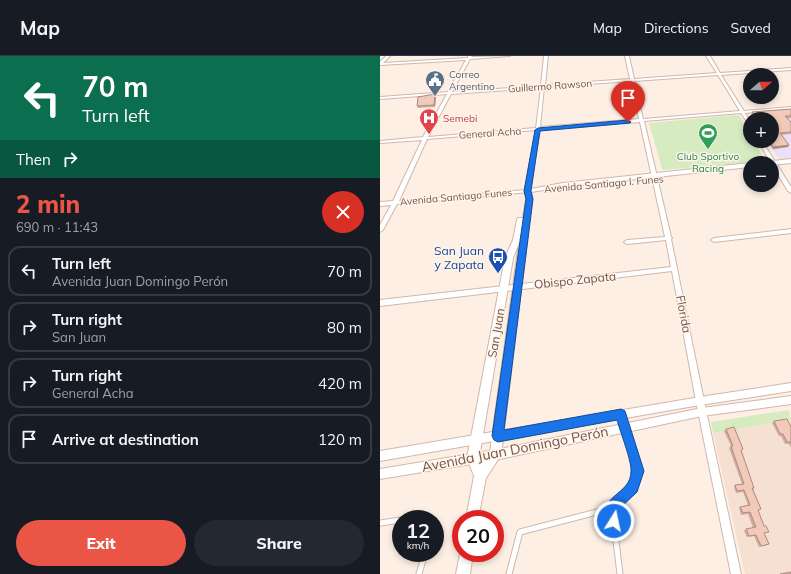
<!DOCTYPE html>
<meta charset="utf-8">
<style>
body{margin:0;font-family:Mulish,sans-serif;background:#242831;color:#f1f3f6;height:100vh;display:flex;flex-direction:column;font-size:15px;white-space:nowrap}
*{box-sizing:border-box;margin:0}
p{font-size:13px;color:#9ea1a6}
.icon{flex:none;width:22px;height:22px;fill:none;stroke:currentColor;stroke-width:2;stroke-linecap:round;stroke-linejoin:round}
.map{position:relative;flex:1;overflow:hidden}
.sheet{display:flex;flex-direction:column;background:#171b24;width:380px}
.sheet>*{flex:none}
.guide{background:#0b6e4f;color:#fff;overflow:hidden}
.needle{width:26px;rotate:70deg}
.fabs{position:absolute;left:363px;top:12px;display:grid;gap:8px}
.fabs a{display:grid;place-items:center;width:36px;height:36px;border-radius:50%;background:#171b24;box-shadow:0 2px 6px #0003;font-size:20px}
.speed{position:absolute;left:12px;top:454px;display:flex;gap:8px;font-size:20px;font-weight:700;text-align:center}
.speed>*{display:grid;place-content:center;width:52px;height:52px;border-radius:50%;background:#171b24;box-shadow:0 2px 6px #0003;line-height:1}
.speed small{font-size:10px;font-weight:400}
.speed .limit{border:6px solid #d22;background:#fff;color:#111}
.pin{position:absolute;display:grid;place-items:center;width:34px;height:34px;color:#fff;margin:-41px -17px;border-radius:50% 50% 50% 0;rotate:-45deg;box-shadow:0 0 4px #0007}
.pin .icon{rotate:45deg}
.me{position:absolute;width:44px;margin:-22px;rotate:10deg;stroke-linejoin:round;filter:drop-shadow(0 0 3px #0008)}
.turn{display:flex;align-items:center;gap:14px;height:84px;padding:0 16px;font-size:18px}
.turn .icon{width:52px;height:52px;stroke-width:2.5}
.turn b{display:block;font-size:28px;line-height:34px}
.then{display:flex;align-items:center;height:38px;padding:0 16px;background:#0003;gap:8px;font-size:15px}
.round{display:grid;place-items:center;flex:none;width:42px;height:42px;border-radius:21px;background:#242831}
.summary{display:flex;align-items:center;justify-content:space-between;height:68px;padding:0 16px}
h1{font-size:24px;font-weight:800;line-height:30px;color:#ea5545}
.action{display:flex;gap:8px;margin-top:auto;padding:8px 16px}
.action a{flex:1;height:46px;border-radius:24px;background:#ea5545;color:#fff;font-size:16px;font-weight:800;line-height:46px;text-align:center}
.action a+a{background:#242831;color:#f1f3f6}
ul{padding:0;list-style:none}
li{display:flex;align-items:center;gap:12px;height:50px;margin:0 8px 6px;padding:0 8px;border:2px solid #363941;border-radius:12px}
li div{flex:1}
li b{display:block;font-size:15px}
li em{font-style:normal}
header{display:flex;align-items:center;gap:24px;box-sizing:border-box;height:56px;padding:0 20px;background:#171b24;border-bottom:1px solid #363941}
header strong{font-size:19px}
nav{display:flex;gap:22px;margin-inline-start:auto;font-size:14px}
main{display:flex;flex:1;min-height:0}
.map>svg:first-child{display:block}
</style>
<header>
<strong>Map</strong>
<nav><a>Map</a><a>Directions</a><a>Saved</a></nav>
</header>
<main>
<section class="sheet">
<div class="guide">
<div class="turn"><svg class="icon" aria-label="left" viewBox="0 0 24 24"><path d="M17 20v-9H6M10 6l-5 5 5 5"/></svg><div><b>70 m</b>Turn left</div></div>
<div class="then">Then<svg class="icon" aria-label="right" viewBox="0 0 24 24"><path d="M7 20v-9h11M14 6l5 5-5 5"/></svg></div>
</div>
<div class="summary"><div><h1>2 min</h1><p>690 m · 11:43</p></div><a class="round" style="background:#d93025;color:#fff"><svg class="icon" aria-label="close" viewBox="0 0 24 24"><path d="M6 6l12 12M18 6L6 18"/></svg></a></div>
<ul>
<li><svg class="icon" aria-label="left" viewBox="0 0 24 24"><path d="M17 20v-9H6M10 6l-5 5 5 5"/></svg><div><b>Turn left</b><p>Avenida Juan Domingo Perón</p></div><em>70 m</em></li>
<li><svg class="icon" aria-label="right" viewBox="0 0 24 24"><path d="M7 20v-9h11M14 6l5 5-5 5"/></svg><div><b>Turn right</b><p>San Juan</p></div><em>80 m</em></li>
<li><svg class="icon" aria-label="right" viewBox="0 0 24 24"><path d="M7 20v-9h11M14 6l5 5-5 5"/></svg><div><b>Turn right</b><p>General Acha</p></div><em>420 m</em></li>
<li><svg class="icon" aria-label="arrive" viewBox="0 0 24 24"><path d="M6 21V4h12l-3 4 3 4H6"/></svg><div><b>Arrive at destination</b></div><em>120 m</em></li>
</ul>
<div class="action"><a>Exit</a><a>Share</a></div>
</section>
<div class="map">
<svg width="411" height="518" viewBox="0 0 411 518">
<rect width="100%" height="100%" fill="#fdefe3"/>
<path fill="#f5e0d1" d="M411 364V518H365L333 377Z"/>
<path fill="#ece0f9" d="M411 54V102L401 103 397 101 387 85H392V63H372L370 59 372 58Z"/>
<path fill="#d7ebc1" d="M355 59 360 60 370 79V85H374L384 103 381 105 285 114 282 113 269 67Z
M409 354 411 364 333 377 331 366Z"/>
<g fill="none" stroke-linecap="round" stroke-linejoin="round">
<g stroke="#d0b7ac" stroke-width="7">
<path id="service" d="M232 452 240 518
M29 463H32
M0 467 21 464
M39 518 43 504V497
M129 518 140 476 232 452 253 432 258 415 241 360"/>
</g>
<g stroke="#d0b7ac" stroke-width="2">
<path id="minor" d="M6 0H10L3 7 88 2V0H92L91 1 130 0 90 3 72 36 161 30 164 0H168L165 29 250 23 245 0H249L254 23 337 17 326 0H330L340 17 411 12V14L341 19 364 55 411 51V53L365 57 370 65V69H369L361 57 264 65 291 181 292 182 291 183 324 345 361 518H351L316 345 292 215 0 250V244L291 211 286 184 247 188 244 186 247 184 285 181 260 66 160 74 149 136 17 148 3 174 0 176V169L11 149 0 150V146L13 145 42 84 0 87V85L43 81 67 38 0 43V41L68 36 86 4 0 9V6ZM338 19 360 55 263 63 254 25ZM251 25 259 63 160 71 164 31ZM161 32 156 72 48 81 71 38ZM156 74 145 134 19 145 47 83Z
M378 85H382L411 131V137L408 135Z
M411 173V177L334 186 331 184 334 182Z"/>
</g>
<g stroke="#d0b7ac" stroke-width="2">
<path id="tertiary" d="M411 327V335L320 349 0 405V395L320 341Z
M411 340V348L322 360 115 404 0 423V413L115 394 322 352Z"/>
</g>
<g stroke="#d3b6a9" stroke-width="2">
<path id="secondary" d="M411 103V107L392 109V107H389L392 105Z
M370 107V111L183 131 151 136 152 143 121 399 106 422 98 463H86L94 420 87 402 125 202 133 184 137 164 138 162H143L146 143 145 134 183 127ZM139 187 112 381 110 397 101 408 99 402 133 202Z
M81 493V497H93L90 518H76Z"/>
</g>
<use href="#service" stroke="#fff" stroke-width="5"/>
<use href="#minor" fill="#fff" fill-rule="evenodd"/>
<use href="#tertiary" fill="#fff" fill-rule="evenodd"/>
<use href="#secondary" fill="#fff" fill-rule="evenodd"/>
</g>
<path fill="#d1ada0" d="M56 40 55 51 38 52 37 50Z
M411 53V62L407 63 411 66V78L402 79 409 89 408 91 393 93 387 85H392V63H374L371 59 372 56Z
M394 365 411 371V392L409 388H405L401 380H399L392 367Z
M346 373 363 393 361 395 374 432 373 433 381 453 378 455 384 470 389 476 384 477 389 488 387 489 379 491 374 480 367 481 364 475 366 473 373 472 368 458 361 459 359 452 360 451 368 449 363 436 356 437 354 431 355 429 362 428 349 392 351 390 344 375Z"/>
<path fill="#aa8d82" d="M55 38 56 40 55 51 54 49Z
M409 89 408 91 393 93V91Z"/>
<path fill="#f3c9ba" stroke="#aa8d82" d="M55 38 54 49 37 50 38 41Z
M411 53V60H405L411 66V76L400 77 409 89 393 91 390 85H392V63H377L372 56Z
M407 363 411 371V386H407L403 378H400L394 365Z
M354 371 363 393 361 394 374 432H372L381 453 378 454 384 470H386L389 476 384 477 389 488 381 490 376 479 369 480 366 473 376 471 370 456 363 457 360 451 370 449 364 434 357 435 355 429 364 428 351 390H353L346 373Z
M411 516V518H400Z"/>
<path fill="#1a73e8" stroke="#114b97" d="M248 64 251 66 250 67 160 75 151 135 153 143 124 374 241 353 245 355 264 415 257 436 238 454 240 465 238 470 234 472 229 470C215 437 251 441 251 415 252 406 240 375 237 364L118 386 114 384 112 380 146 143 144 135 155 74 158 72Z"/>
<defs>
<g id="civic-pin" transform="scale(1)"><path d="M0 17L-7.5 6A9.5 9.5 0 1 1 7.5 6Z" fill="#5c6f8a" stroke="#fff4ea"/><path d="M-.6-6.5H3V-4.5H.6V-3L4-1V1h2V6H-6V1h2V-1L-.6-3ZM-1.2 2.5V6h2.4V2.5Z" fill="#fff"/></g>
<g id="hospital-pin" transform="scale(1)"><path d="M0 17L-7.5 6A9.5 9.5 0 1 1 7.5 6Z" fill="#e0444e" stroke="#fff4ea"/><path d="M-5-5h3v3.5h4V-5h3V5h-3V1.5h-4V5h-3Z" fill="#fff"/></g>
<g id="stadium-pin" transform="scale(1)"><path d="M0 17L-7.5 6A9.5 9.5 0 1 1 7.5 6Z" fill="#2e9e5b" stroke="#fff4ea"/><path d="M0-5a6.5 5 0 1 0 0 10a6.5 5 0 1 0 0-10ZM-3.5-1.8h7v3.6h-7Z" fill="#fff"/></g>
<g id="bus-pin" transform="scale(1)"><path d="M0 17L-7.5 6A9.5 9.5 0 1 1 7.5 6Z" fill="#1a4fb4" stroke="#fff4ea"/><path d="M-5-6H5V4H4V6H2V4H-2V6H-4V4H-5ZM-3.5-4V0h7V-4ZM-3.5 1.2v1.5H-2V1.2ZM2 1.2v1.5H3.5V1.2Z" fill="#fff"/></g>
</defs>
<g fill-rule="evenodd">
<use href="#civic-pin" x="55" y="24"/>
<use href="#hospital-pin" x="49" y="62"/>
<use href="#stadium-pin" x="328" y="77"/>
<use href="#bus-pin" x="118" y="201"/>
</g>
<g text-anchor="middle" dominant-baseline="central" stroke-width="3" stroke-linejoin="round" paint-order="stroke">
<g font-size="10" fill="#4e5e75" stroke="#fff4ea" text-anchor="start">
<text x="69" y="18">Correo<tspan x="69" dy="12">Argentino</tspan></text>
</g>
<g font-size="10" fill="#755348" stroke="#fff4ea">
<text transform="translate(170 30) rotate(-4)">Guillermo Rawson</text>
<text transform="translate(110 77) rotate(-4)">General Acha</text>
<text transform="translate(224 128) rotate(-5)">Avenida Santiago I. Funes</text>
<text transform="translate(76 141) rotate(-5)">Avenida Santiago Funes</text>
</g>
<g font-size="10" fill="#be3a42" stroke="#fff4ea" text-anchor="start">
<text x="63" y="62">Semebi</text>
</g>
<g font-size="10" fill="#27864d" stroke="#fff4ea">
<text x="328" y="100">Club Sportivo<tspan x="328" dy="12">Racing</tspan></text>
</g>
<g font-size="12" fill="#164399" stroke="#fff4ea" text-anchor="end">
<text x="104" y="194">San Juan<tspan x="104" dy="14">y Zapata</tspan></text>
</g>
<g font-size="12" fill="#755348" stroke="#fff4ea">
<text transform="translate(195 224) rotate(-6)">Obispo Zapata</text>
<text transform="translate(304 258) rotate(79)">Florida</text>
<text transform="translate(116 277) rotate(-80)">San Juan</text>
</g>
<g font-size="14" fill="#755348" stroke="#fff4ea">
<text transform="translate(135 393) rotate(-11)">Avenida Juan Domingo Perón</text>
</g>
</g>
</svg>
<div class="fabs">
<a><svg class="needle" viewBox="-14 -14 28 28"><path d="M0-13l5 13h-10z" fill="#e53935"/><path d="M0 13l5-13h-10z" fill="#9ea1a6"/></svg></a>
<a>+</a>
<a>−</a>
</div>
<div class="speed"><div>12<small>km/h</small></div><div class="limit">20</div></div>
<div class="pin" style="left:248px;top:66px;background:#d93025"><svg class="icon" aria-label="arrive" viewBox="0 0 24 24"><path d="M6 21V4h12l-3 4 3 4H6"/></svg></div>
<svg class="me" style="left:234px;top:465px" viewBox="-20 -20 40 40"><circle r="17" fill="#1a73e8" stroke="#fff" stroke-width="3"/><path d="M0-11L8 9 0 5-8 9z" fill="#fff"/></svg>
</div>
</main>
